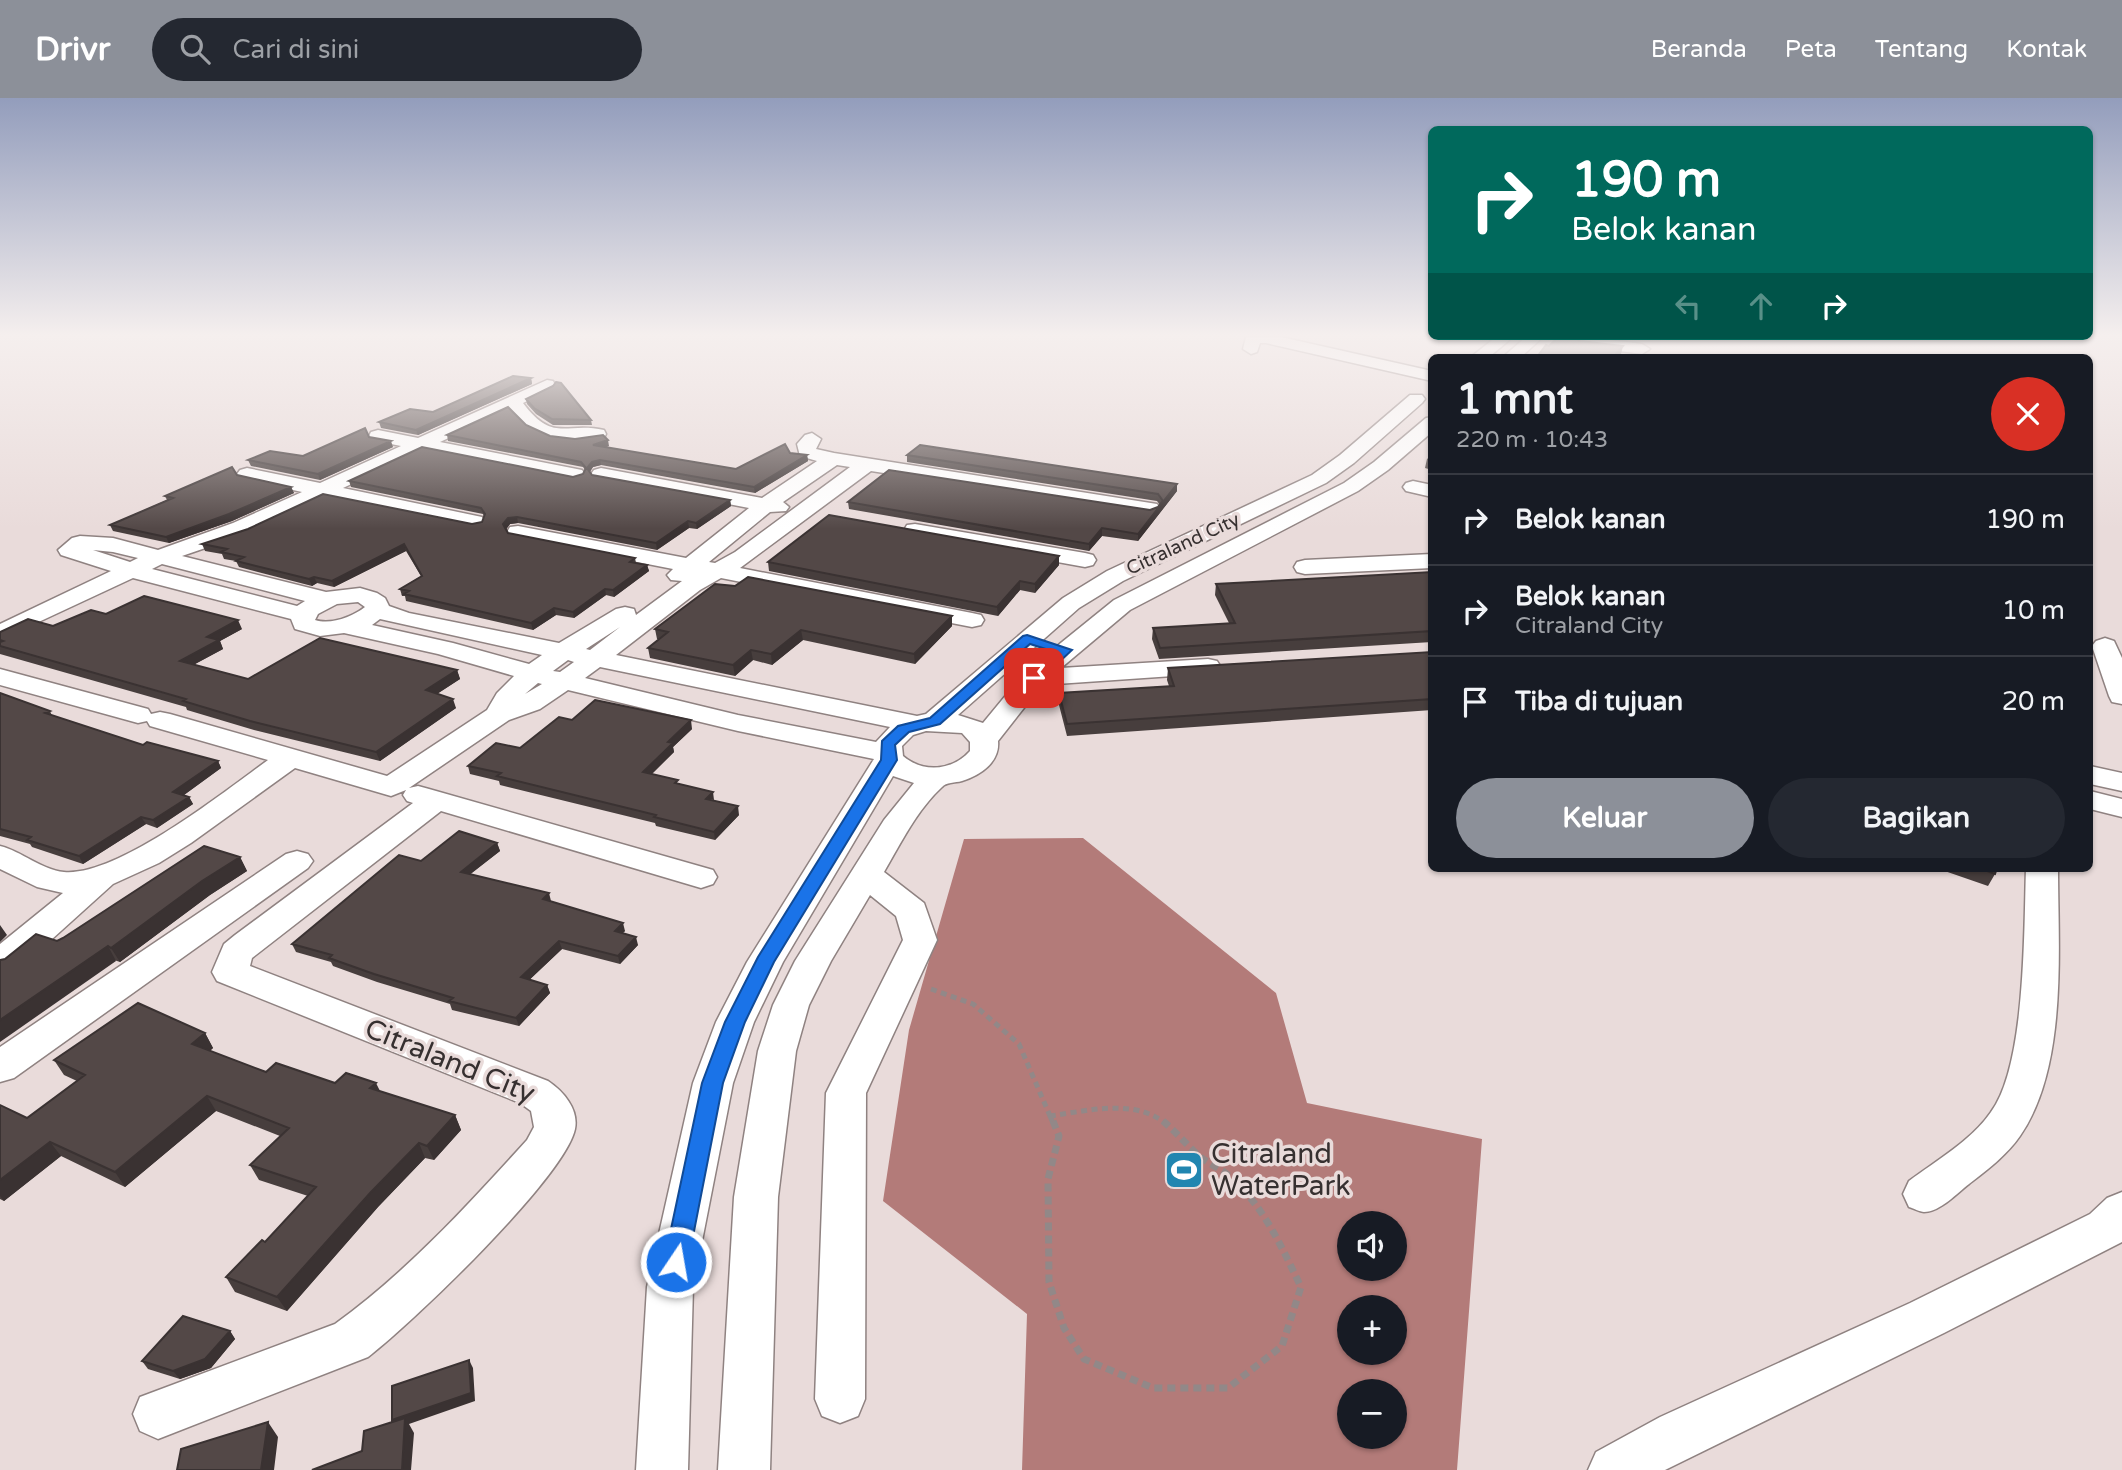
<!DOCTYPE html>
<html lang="id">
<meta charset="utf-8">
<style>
body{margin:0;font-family:"Varela Round",sans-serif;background:#242831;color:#f1f3f6;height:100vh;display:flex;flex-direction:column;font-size:26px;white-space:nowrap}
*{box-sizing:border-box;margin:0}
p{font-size:23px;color:#9ea1a6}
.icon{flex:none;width:38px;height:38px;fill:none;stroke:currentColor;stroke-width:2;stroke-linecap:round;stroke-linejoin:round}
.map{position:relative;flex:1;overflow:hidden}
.side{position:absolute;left:1428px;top:256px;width:665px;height:518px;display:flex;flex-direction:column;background:#171b24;border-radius:10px;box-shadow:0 2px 5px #0004}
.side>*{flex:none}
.top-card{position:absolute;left:1428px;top:28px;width:665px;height:214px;border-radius:10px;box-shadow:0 2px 5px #0004;background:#00695c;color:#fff;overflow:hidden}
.fabs{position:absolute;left:1337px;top:1113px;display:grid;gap:14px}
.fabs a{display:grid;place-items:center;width:70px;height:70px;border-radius:50%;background:#171b24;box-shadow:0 2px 5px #0004;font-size:35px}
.pin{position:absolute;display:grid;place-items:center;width:60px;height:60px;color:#fff;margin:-30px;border-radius:14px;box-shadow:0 4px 10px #0006}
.me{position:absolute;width:77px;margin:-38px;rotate:12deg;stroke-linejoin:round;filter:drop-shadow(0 0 5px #0008)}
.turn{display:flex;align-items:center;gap:24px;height:147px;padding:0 28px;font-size:32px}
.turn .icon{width:91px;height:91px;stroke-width:2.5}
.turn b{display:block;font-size:49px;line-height:60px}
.lanes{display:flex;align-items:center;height:66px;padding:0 28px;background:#0003;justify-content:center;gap:35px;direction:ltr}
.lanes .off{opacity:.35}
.round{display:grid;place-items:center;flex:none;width:74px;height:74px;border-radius:37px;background:#242831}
.head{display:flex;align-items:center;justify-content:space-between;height:119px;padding:0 28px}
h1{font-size:42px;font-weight:800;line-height:52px}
.primary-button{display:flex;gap:14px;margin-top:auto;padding:14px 28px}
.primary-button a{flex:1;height:80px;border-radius:42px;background:#8c9099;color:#fff;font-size:28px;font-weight:800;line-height:80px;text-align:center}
.primary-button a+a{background:#242831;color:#f1f3f6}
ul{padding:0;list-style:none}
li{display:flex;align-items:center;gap:21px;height:91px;padding:0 28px;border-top:2px solid #363941}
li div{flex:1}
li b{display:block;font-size:26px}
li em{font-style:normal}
header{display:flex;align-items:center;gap:42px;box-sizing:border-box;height:98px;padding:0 35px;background:#8c9099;color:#fff}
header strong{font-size:33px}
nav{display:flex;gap:38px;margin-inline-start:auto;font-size:24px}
.search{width:490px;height:63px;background:#242831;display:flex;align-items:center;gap:18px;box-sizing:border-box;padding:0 24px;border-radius:38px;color:#9ea1a6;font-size:26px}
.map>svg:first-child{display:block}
</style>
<header>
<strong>Drivr</strong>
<div class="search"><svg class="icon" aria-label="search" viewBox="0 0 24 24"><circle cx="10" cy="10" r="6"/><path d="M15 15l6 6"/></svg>Cari di sini</div>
<nav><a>Beranda</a><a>Peta</a><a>Tentang</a><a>Kontak</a></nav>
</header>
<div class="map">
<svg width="2122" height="1372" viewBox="0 0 2122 1372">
<rect width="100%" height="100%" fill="#e9dbda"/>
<path fill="#b37b79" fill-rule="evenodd" d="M1083 740 1276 895 1307 1005 1482 1041 1457 1372H1022L1027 1216 883 1103 909 932 964 741ZM1349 1125H1395V1171H1349ZM1349 1209H1395V1255H1349ZM1349 1293H1395V1339H1349Z"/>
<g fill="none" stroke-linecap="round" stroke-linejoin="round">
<g stroke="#8f8281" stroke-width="3">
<path id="minor" d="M1246 239H1281L1432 273V283L1266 245H1260L1257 254 1251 256 1243 251Z
M1496 239H1513L1489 259H1471Z
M1526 239H1543L1521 259H1503Z
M1586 239 1642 246 1650 251 1642 256 1583 248 1575 243 1578 240Z
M547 282 553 283 555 287 553 291 523 305C554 346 566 323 604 332L606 336 604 340C566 349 533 343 510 311L440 344 582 372 585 376 582 380 575 382 423 352 343 390 482 419 485 424 482 429 474 430 325 399 249 435 182 458 326 494 360 490 377 495 385 500 389 508 409 515 559 545 616 511 625 509 634 511 636 517 682 483 671 482 667 477 673 471 510 439 507 434 510 429 518 428 686 460 749 410 594 380 591 376 594 372 601 370 762 400 817 363 800 358 797 346 805 337 812 335 821 341 816 351 834 355 1157 406 1160 410 1157 414 1150 416 871 373 740 470 972 515 981 517 984 522 981 527 972 529 721 480 700 492 616 557 917 618 926 616 1063 500 1107 473 1312 377 1340 357 1410 297H1422L1425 301 1422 305 1354 365 1326 385 1123 483 1079 510 958 617 983 625 1025 574 1114 502 1344 385 1374 364 1426 320 1432 319V334L1388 372 1358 393 1130 512 1061 570 1208 561 1217 563 1221 569 1217 575 1042 587 998 643C1000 664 981 677 962 683 955 685 946 684 942 689 917 712 901 745 884 774L924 805 937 842 866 995 865 1301 858 1318 840 1325 822 1318 815 1301 826 995 903 842 896 818 870 797 831 863 809 907 796 953 778 1099 770 1372H718L734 1099 758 953 773 907 795 863 884 722 914 685 893 678 783 864 754 924 733 985 693 1189 688 1372H636L647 1189 693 985 716 924 747 864 874 661 738 633 568 592 540 611 509 622 409 690 418 688 429 691 713 772 717 779 713 786 701 790 441 713 252 860 250 868 548 983C563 993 579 1011 575 1031 565 1079 411 1226 368 1259L158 1341 140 1333 133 1316 140 1299 335 1226C407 1174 468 1107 527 1042L534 1029 531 1013 520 1005 217 883 212 874 224 846 235 837 413 705 407 703 403 697 406 692 391 698 295 670 191 745 159 765 113 786 41 851 13 873 0 876V846L63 795 37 789 0 771V748C21 753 42 772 64 774 117 779 224 694 268 662L150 628 147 623 138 625 0 587V571L148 611 151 616 160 614 170 616 387 678 487 612 497 595 514 578 438 556 344 535 320 538 295 531 291 521 133 480 0 542V526L111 473 61 457 58 452 72 440 80 438 113 440 158 452 233 425 302 394 240 380 237 376 240 372 247 370 320 385 401 348 371 342 369 338 371 334 378 332 418 340ZM837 367 850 369 735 454 715 465 709 464 770 414 786 413 789 409 783 404ZM93 452 113 454 138 460 130 464ZM162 466 305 503 297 508 152 471ZM358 504 365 509C352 519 331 527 315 522L318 516 337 506ZM380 521 542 557 529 566 453 545 372 527ZM620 529 590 552 586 551ZM568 562 574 564 560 574 553 573ZM600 569 890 629 876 644 738 617 585 580ZM538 585 542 586 525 596ZM926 633 962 635 970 644V653C952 673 923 675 903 658L902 648 913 637Z
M1413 383 1432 387V399L1406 393 1403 389 1406 385Z
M915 426 1085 455 1093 457 1096 462 1093 467 1085 469 907 437 904 432 907 427Z
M1432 456V470L1305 476 1297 474 1294 469 1297 464 1305 462Z
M2105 540 2114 543 2122 560V606L2112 604 2109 598 2092 548 2096 543Z
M2090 668 2122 675V693L2090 686Z
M2090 693 2122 701V719L2090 711Z
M297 753 308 756 313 763 308 770 14 980 0 984V949L286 756Z
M2026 770H2058C2058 852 2068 968 2020 1038 2007 1057 1987 1072 1969 1086 1957 1095 1940 1114 1924 1114 1920 1114 1913 1110 1909 1109L1903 1096 1909 1083C1937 1062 1971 1043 1991 1014 2026 967 2024 830 2026 770Z
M2122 1094V1144L1944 1235 1665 1372H1588L1596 1354 1660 1319 1910 1205 2090 1116 2107 1100Z"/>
</g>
<path stroke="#928888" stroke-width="5" stroke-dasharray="6 4.5" stroke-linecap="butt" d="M931 891 973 906 1019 946 1050 1018
M1050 1018 1053 1025
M1050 1018C1087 1013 1133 1000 1165 1025"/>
<path stroke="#928888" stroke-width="7" stroke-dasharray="8 5" stroke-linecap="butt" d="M1053 1023 1059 1038 1048 1081 1049 1184 1064 1230 1084 1261 1153 1290H1228L1282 1248 1301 1189C1282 1150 1264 1108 1230 1079 1221 1070 1208 1066 1198 1057 1186 1046 1176 1034 1163 1023"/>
<use href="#minor" fill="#fff" fill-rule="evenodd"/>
</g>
<path fill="#473e3d" d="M1601 239H1631L1628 242Z
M531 280 532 286 418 337 381 330 379 324 433 314Z
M526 301 591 322 592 327H553L536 316 527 306Z
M526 327 550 338 609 348 606 349 736 371 790 355 807 357 808 363 755 395 601 367 593 369 590 374 592 377 730 402 731 408 697 431 689 430 657 452 518 425 510 426 506 431 508 435 635 460 636 465 647 467 649 473 614 499 606 497 574 520 556 517 533 532 406 503 405 498H402L400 491 421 478 406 453 334 489 317 485 312 488 239 469 236 463 224 461 222 456 205 453 202 446 472 426 482 424 484 419 483 416 351 389 349 383 573 379 583 376 585 372 583 369 448 343 447 337Z
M369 339 393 349 320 382 251 368 248 362 303 358Z
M907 357 1177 393 1138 443 1102 438 1089 453 849 411 848 404 1150 412 1158 409 1160 407 1157 403 907 364Z
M1432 357V372L1425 370 1427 361Z
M237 377 291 389 294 395 232 423 169 445 113 433 110 427 167 402 165 398Z
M768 464 1059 467 1035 495 1020 492 998 518 769 473Z
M1432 474V544L1159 561 1152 541 1153 530 1229 525 1215 497 1216 486Z
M106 516 242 531 220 543 223 551 193 567 248 581 457 572 460 581 437 596 456 610 380 663 254 632 187 612 186 609 0 556V534L53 528Z
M952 528 915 566 803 542 772 567 753 562 735 578 650 560 648 550 659 541H657L655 531Z
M1432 554V612L1067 638 1059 607V595L1169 588 1167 582 1168 570Z
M0 595 50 613 52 618 143 647 218 663 221 670 184 697 189 699 193 706 157 730 146 726 83 766 32 749 30 746 0 738Z
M572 622 692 631 673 649 674 654 652 676 679 686 714 703 739 717 715 742 656 728 655 725 500 687 499 683 470 676 468 668 520 650Z
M497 745 500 753 470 776 551 803V804L625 833 622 835 638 847 620 866 562 851 529 882 547 887 550 895 519 928 452 912 450 906 377 884 333 868 331 864 296 854 292 846 421 763Z
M240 759 247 773 210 797 120 864 57 843Z
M1936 770H1997L1995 776 1988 788Z
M205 935 213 950 210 953 266 974 380 993 455 1017 461 1032 434 1062 425 1060 378 1109 287 1213 235 1194 226 1179 265 1144 308 1098 259 1082 250 1067 280 1038 216 1013 125 1089 61 1058 4 1103 0 1101V1007L27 1020 77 983 64 977 54 962Z
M230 1233 235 1241 211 1270 180 1281 148 1271 142 1263Z"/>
<path fill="#3a3232" d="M1623 248 1621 256 1618 259 1615 257Z
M531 280 532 286 418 337 416 332Z
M608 342 609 348 594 353 593 347Z
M391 343 393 349 320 382 318 376Z
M807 357 808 363 755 395 754 389Z
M600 362 601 367 593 369 588 376 587 370 592 364Z
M1177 386V393L1138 443V436Z
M291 389 294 395 232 423 169 445 166 439Z
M730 402 731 408 697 431 696 425Z
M517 419 518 425 510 426 505 433 503 426 508 420Z
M688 423 689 430 657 452 656 445Z
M1102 430V438L1089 453V446Z
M404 446 406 453 334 489 332 483Z
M1059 458V467L1035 495V486Z
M647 467 649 473 614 499 613 492Z
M314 479 317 485 312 488 309 481Z
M1020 483V492L998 518 997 509Z
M605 491 606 497 574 520 573 514Z
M554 510 556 517 533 532 531 525Z
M952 518V528L915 566 914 556Z
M238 522 242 531 220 543 223 551 184 572 180 563 207 539Z
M801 532 803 542 772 567 771 556Z
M751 552 753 562 735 578 733 567Z
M457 572 460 581 429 601 426 592Z
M453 601 456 610 380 663 376 654Z
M691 622 692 631 673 649 674 654 645 682 643 674 668 644Z
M218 663 221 670 177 702 173 694Z
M713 694 714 702 706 701Z
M189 699 193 706 157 730 153 722Z
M738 708 739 717 715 742 714 734Z
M141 719 146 726 83 766 79 758Z
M497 745 500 753 463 782 461 774Z
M240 759 247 773 210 797 120 864 111 850 202 783Z
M549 795 551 803 545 809 543 801Z
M623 825 625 833 617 841 615 833Z
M0 827 7 837 0 844Z
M636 839 638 847 620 866 618 858Z
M559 843 562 851 523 888 521 879Z
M108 848 116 863 0 944V922Z
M547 887 550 895 519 928 516 920Z
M205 935 213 950 200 960 192 946Z
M376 985 383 999 370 990Z
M207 998 216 1013 125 1089 115 1074Z
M455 1017 461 1032 434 1062 427 1048Z
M50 1044 61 1058 4 1103 0 1098V1082Z
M419 1045 425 1060 378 1109 287 1213 277 1199 371 1094Z
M230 1233 235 1241 211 1270 180 1281 173 1273Z
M469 1262 473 1270 475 1303 409 1326 414 1335 411 1372H402L397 1330 392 1322Z
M268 1324 278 1339 274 1372H261Z"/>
<path fill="#534847" stroke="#3a3232" stroke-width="2" d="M1558 239H1574L1580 243 1623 248 1615 257 1628 259H1537L1546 247 1549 248Z
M513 278 531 280 416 332 379 324 410 311 433 314Z
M556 284 561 285 591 322 552 321 534 310 526 301 553 288Z
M508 309 526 327 550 338 575 341 603 337 608 342 593 347 736 371 785 346 790 355 807 357 754 389 600 362 592 364 587 370 592 377 730 402 696 425 688 423 656 445 517 419 508 420 503 426 508 435 635 460 630 464 647 467 613 492 605 491 573 514 554 510 531 525 404 496 409 493 400 491 422 478 404 446 332 483 314 479 309 481 236 463 244 459 221 454 227 451 202 446 248 431 323 396 472 426 482 424 485 416 481 410 349 383 422 349 573 379 583 376 586 370 581 364 447 337Z
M365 330 369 339 391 343 318 376 248 362 270 353 303 358Z
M920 347 1177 386 1138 436 1102 430 1089 446 848 404 889 372 1150 412 1158 409 1163 403 1158 396 907 357Z
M232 369 237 377 291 389 229 416 166 439 110 427 173 400 165 398Z
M829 417 1059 458 1035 486 1020 483 997 509 768 464Z
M1432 474V533L1160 550 1153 530 1235 525 1216 486Z
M748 479 952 518 914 556 801 532 771 556 751 552 733 567 648 550 668 534 655 531 715 486 735 488Z
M144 498 238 522 207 539 219 542 180 563 248 581 320 540 457 572 426 592 453 601 376 654 250 623 183 603 186 601 0 548V544L3 543 0 542V534L28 521 53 528 91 512 106 516Z
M1432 554V601L1067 626 1059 595 1174 588 1168 570Z
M0 595 50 613 45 615 143 647 147 644 218 663 173 694 189 699 153 722 141 719 79 758 27 742 31 739 0 731Z
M595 602 691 622 668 644 673 645 643 674 678 682 675 685 713 694 706 701 738 708 714 734 654 719 656 717 497 678 501 675 468 668 496 645 520 650 559 619 572 622Z
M459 733 497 745 461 774 549 795 543 801 623 825 615 833 636 839 618 858 559 843 521 879 547 887 516 920 449 903 453 900 374 876 329 860 332 857 292 846 399 757 421 763Z
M204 748 240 759 202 783 111 850 108 848 0 922V862L5 861 36 836 57 843 63 840Z
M1979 770H1997L1995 776Z
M138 905 205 935 192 946 266 974 276 965 335 985 346 975 376 985 370 990 455 1017 427 1048 419 1045 371 1094 277 1199 226 1179 262 1142 265 1144 316 1089 250 1067 289 1030 207 998 115 1074 50 1044 0 1082V1007L27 1020 85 977 54 962Z
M183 1218 230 1233 205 1261 173 1273 142 1263Z
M469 1262 471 1295 392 1322V1288Z
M405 1320 402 1372H312L362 1353 364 1333Z
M268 1324 261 1372H177L181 1351Z"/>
<linearGradient id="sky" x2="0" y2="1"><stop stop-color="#939dbc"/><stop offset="0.55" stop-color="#f5efee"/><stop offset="1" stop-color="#f5efee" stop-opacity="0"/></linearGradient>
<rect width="2122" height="431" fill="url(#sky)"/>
<path fill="#1a73e8" stroke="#114b97" stroke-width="2" d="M1027 537 1072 552 1039 583H1029V577L1055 554 1030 546 940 626 909 634 895 647 897 662 774 864 745 924 723 985 688 1164 684 1172 676 1175 667 1172 664 1164 702 985 725 924 758 859 881 662 882 643 898 628 930 620 1023 538Z"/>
<defs>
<g id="stadium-square" transform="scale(2.0125)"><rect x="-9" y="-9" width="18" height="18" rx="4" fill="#2286b0" stroke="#e9dbda"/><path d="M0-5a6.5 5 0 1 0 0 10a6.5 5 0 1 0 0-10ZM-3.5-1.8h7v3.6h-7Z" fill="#fff"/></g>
</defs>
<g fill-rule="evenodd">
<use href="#stadium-square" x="1184" y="1072"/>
</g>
<g text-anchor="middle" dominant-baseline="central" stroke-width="7" stroke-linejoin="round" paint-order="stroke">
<g font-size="19" fill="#363030" stroke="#e9dbda">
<text transform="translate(1183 446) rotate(-25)">Citraland City</text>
</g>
<g font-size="28" fill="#363030" stroke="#e9dbda">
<text transform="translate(450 963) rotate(22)">Citraland City</text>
</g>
<g font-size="28" fill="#363030" stroke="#e9dbda" text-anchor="start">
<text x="1211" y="1056">Citraland<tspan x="1211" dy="32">WaterPark</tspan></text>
</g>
</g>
</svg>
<div class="fabs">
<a><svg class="icon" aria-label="sound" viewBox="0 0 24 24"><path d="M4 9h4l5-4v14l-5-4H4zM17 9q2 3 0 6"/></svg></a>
<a>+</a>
<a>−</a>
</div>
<div class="pin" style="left:1034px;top:580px;background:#d93025"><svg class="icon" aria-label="arrive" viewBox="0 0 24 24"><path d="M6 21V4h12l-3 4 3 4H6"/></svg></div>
<svg class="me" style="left:676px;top:1164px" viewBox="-20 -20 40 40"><circle r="17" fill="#1a73e8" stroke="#fff" stroke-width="3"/><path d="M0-11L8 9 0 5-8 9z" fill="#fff"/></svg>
<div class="top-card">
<div class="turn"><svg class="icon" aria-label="right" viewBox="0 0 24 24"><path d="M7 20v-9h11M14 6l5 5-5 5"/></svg><div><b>190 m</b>Belok kanan</div></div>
<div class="lanes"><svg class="icon off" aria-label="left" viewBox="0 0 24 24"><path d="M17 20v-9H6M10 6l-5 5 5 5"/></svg><svg class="icon off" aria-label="ahead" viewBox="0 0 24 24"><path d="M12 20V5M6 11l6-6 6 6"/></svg><svg class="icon" aria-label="right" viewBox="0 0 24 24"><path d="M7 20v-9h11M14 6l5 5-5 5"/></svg></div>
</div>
<section class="side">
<div class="head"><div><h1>1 mnt</h1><p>220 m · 10:43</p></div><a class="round" style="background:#d93025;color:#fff"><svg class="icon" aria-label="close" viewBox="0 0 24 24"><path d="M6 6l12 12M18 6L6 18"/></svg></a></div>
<ul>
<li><svg class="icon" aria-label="right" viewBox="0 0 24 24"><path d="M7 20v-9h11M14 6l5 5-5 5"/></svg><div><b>Belok kanan</b></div><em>190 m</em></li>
<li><svg class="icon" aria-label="right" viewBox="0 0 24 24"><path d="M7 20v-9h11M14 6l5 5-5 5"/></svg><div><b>Belok kanan</b><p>Citraland City</p></div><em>10 m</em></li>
<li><svg class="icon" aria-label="arrive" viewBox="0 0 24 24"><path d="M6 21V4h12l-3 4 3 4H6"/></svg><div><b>Tiba di tujuan</b></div><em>20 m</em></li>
</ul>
<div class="primary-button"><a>Keluar</a><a>Bagikan</a></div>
</section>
</div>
